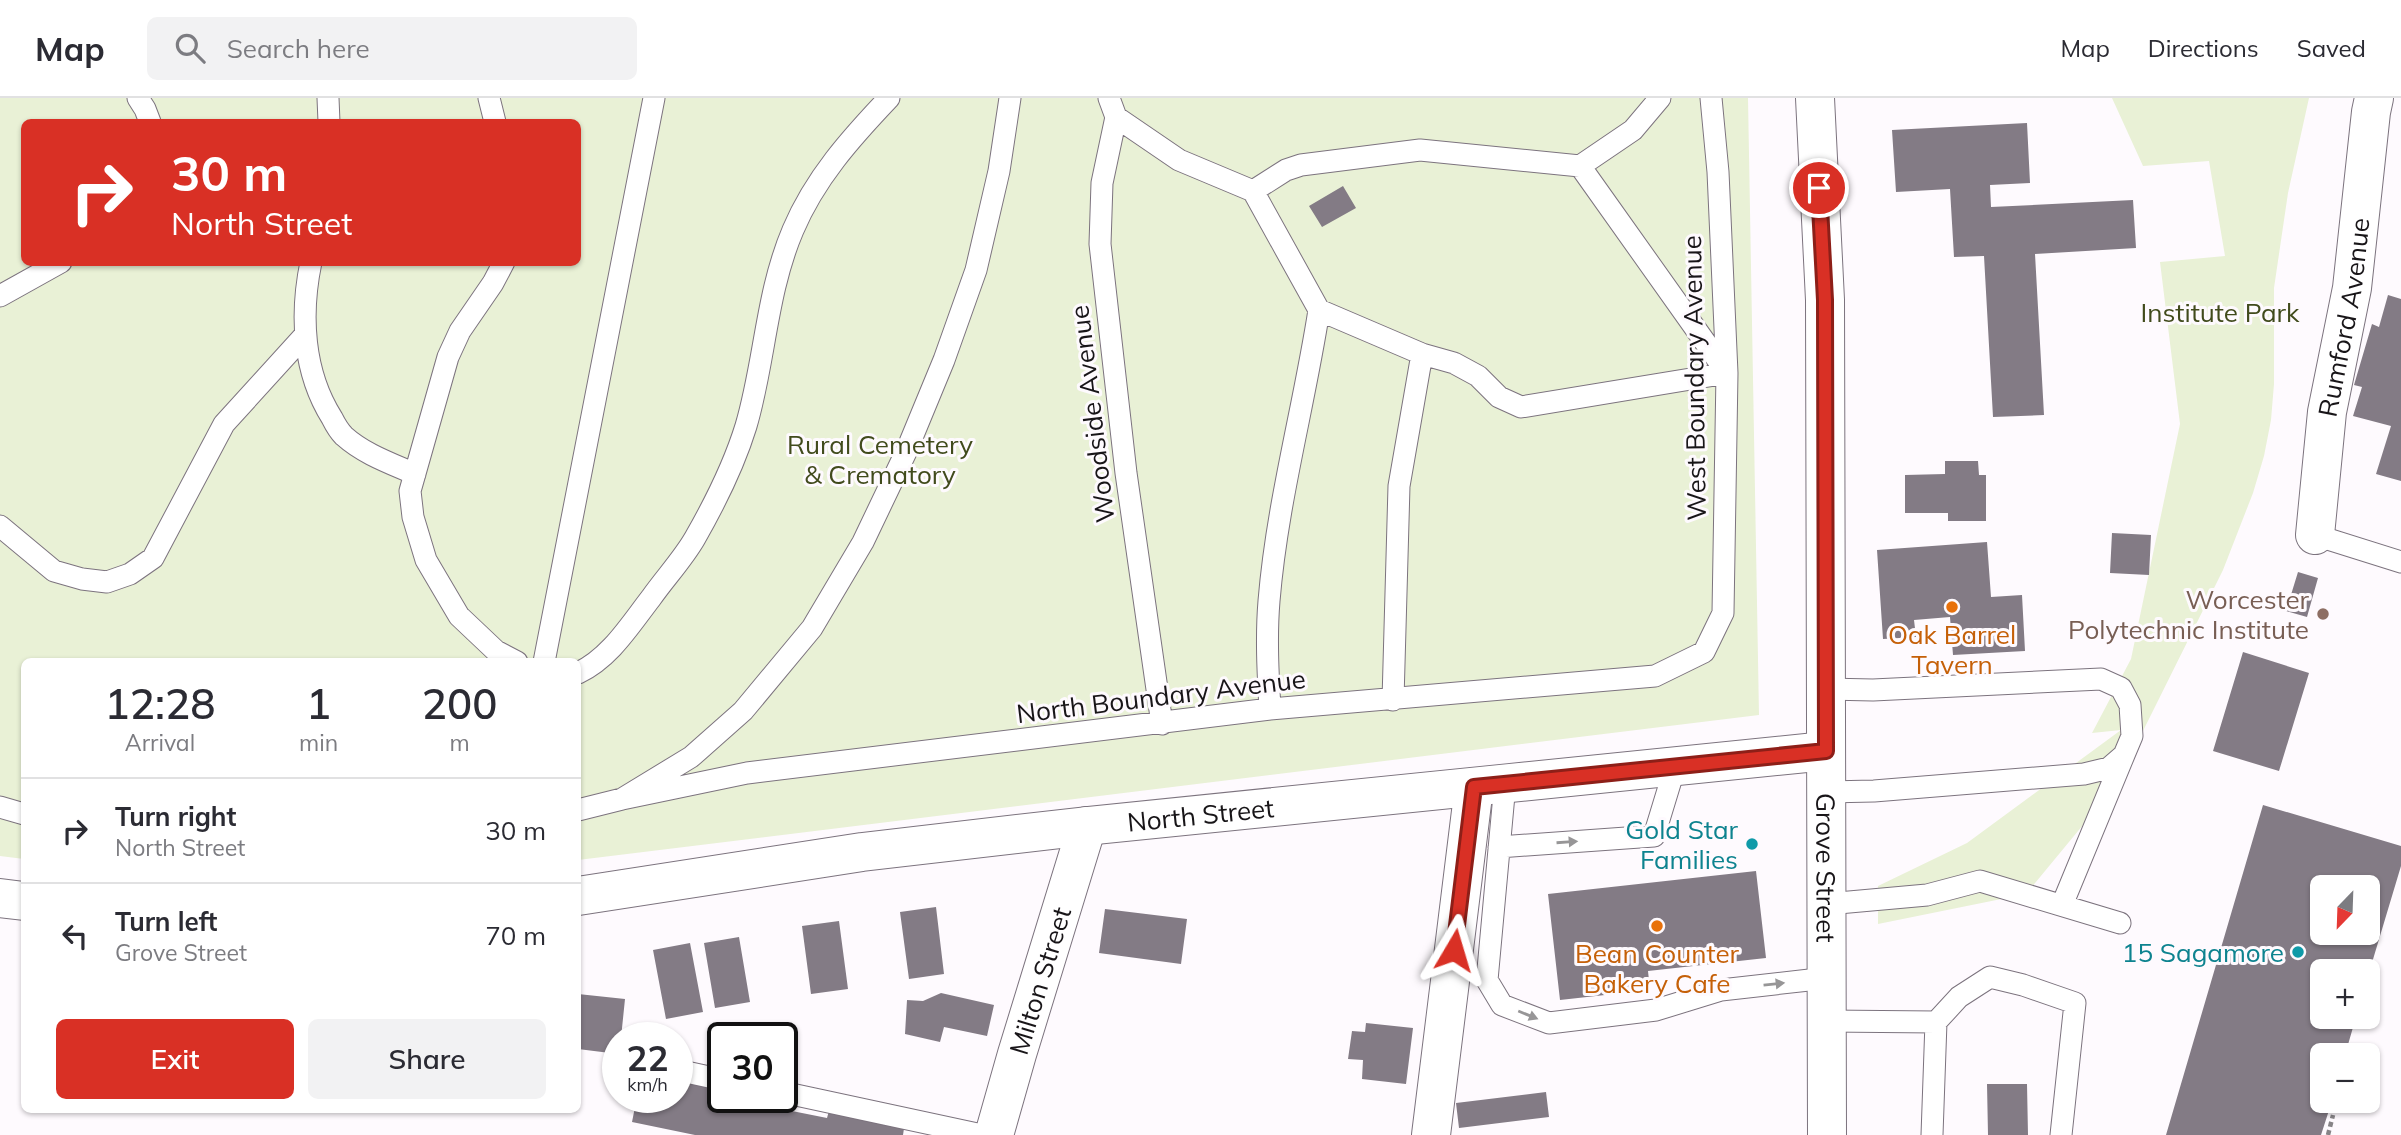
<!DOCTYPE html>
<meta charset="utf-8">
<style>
body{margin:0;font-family:Mulish,sans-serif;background:#f2f2f3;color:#2b2b33;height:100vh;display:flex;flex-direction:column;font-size:26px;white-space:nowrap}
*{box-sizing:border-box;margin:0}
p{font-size:23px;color:#7c7c81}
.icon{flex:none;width:38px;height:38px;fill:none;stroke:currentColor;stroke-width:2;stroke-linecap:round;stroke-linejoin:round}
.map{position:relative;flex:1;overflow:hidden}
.sheet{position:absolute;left:21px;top:560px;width:560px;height:455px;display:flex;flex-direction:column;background:#fff;border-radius:10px;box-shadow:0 2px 5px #0004}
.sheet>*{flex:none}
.banner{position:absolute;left:21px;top:21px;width:560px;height:147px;border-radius:10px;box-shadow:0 2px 5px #0004;background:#d93025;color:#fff;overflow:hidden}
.needle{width:46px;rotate:203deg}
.buttons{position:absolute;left:2310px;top:777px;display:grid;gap:14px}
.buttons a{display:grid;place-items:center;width:70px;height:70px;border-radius:10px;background:#fff;box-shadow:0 2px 5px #0004;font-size:35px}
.speed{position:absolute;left:602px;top:924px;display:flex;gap:14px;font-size:35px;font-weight:700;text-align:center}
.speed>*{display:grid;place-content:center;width:91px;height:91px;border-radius:50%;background:#fff;box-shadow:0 2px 5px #0004;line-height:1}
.speed small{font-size:18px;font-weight:400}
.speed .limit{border:4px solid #111;border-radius:10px;background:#fff;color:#111}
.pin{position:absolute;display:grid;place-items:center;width:60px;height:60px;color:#fff;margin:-30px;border:4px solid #fff;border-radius:50%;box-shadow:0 2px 7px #0007}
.me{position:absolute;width:77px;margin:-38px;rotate:7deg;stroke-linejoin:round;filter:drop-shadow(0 0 5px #0008)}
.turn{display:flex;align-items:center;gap:24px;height:147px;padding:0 35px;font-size:32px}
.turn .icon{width:91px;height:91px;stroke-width:2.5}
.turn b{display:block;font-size:49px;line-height:60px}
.eta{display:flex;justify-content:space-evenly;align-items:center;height:119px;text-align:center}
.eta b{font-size:42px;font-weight:600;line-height:49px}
.cta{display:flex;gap:14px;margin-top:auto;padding:14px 35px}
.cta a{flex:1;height:80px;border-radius:10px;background:#d93025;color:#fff;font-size:28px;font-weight:600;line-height:80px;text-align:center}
.cta a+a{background:#f2f2f3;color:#2b2b33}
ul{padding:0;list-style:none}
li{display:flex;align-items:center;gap:21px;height:105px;padding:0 35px;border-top:2px solid #e1e1e2}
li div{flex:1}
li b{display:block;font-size:26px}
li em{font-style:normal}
header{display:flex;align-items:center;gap:42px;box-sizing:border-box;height:98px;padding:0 35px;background:#fff;border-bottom:2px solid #e1e1e2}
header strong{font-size:33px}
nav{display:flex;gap:38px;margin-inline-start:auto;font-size:24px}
.search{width:490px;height:63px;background:#f2f2f3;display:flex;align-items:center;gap:18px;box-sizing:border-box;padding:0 24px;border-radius:10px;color:#7c7c81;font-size:26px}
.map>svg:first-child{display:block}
</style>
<header>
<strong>Map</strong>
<div class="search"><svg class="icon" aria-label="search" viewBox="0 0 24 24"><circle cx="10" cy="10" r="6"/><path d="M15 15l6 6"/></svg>Search here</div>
<nav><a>Map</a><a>Directions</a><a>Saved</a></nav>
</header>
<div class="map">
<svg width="2401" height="1037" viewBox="0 0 2401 1037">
<rect width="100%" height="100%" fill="#fefafe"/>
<path fill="#e9f1d6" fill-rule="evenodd" d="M0 0H1748L1759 617 578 762V564H24V761L0 758ZM24 24H578V164H24Z
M2112 0H2309L2288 95 2274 190V286L2271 322 2264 358 2253 395 2223 472 2139 641 2083 727 2026 796 1878 826V788L1967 745 2121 632 2092 635 2131 561 2180 326 2160 164 2225 158 2209 63 2143 68Z"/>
<path fill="#837b85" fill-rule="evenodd" d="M2027 25 2030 85 1990 87 1991 109 2133 102 2136 150 2035 156 2044 317 1993 319 1984 158 1954 159 1950 91 1896 94 1892 32Z
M1343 88 1356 110 1322 129 1309 108Z
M2388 197 2401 201V383L2376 376 2391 328 2353 318 2362 289 2354 287 2372 226 2379 229Z
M1945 363H1978L1979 377H1986V423H1948V415H1905V377L1945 376Z
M2112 435 2151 437 2149 477 2110 475Z
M1987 444 1991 499 2022 497 2025 553 1953 557 1950 519 1914 522 1916 539 1883 541 1877 452Z
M2298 474 2318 480 2307 519 2286 513Z
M2243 554 2309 575 2279 673 2213 653Z
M2263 707 2401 748V768L2368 878V873H2322V919H2356L2345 957H2322V1003H2332L2321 1037H2166ZM2322 789H2368V835H2322Z
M1756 773 1766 860 1648 873 1650 892 1560 902 1548 796Z
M936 809 944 876 909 881 900 814Z
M1105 811 1187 821 1181 866 1099 855Z
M839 823 848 891 811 896 802 828Z
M739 839 750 904 715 910 704 845Z
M690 845 703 914 666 921 653 852Z
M941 895 994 907 987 938 944 929 940 944 905 936 907 902 923 903Z
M578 896 625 901 621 940H618V956L578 951Z
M1366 925 1413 930 1406 986 1362 981 1363 962 1348 961 1352 933 1365 934Z
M677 979 723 989V999H748L747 1004 827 1020 830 1009 905 1024 903 1037H695L632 1024 637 999H677Z
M1987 986H2027L2028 1037H1988Z
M1546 994 1549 1019 1459 1030 1456 1005Z"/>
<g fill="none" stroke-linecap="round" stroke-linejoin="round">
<g stroke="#7c737e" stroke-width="23">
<path id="lane" d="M138 0 145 11 150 24
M328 0 329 24
M489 0 495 24
M1109 0 1116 19 1102 85 1100 146 1126 375 1162 626
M1116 19 1179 62 1253 93 1286 72 1301 67 1420 52 1580 68 1633 32 1660 0
M1253 93 1319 212
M311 164C300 217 303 274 332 320 335 326 339 333 344 338 364 356 390 365 415 376
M504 164 493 185 460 233 448 259 410 393 413 419 426 462 459 518 496 553 517 564
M0 198 61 164
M1422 256 1454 265 1478 278 1499 299 1521 309 1727 275 1580 68
M0 428 54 473 82 481 107 484 130 476 153 460 224 326 304 238
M2315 437 2401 464
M544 564 654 0
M578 575C610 560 630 527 651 500 665 480 683 461 695 440 715 405 734 367 746 328 765 264 766 195 793 132 815 80 851 40 889 0
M1826 591 1873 592 2101 581 2121 590 2130 607 2132 638 2124 657 2109 670 2084 676 1874 693 1827 694
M1270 611C1268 576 1266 539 1269 503 1277 405 1304 309 1319 212L1422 256 1399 388 1393 602
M1505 686 1487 882 1502 907 1549 925 1656 912 1721 892 1827 880
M622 701 747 675 1270 611 1655 578 1704 554 1723 515 1727 275 1718 74 1711 0
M0 709 24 716
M578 712 622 701 691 659 743 613 812 530 863 444 906 354 944 262 976 172 999 73 1010 0
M1499 749 1654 738 1675 669
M1827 806 1927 797 1980 783 2120 825
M2062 807 2124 657
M1827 923 1936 924 1932 1037
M1936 924 1959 899 1990 879 2023 887 2075 905 2061 1037
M677 972 723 982
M782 994 982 1037"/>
</g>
<g stroke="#7c737e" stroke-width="40">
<g id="street">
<path id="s1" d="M2315 437 2327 314 2352 190 2371 14 2374 0"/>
<path id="s2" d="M578 798 862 754 1087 728 1826 653"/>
<path d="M0 800 24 803"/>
<path id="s3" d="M994 1037 1017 956 1087 728"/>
<path d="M1431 1037 1474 689"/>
</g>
</g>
<g stroke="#7c737e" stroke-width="40">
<g id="primary">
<path id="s4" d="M1815 0 1825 202 1827 1037"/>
</g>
</g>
<path stroke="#878487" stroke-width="4.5" stroke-dasharray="5 3.5" stroke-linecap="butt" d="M2328 1037 2333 1017"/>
<use href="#lane" stroke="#fff" stroke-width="21"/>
<use href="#street" stroke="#fff" stroke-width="38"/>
<use href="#primary" stroke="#fff" stroke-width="38"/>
</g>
<defs><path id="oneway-solid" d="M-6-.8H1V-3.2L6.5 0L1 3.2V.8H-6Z" transform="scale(1.75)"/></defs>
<g fill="#979697">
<use href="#oneway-solid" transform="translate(1567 744) rotate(-4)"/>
<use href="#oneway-solid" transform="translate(1774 886) rotate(-6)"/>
<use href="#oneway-solid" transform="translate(1528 917) rotate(22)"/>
</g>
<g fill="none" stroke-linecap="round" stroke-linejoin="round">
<g stroke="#8d1f18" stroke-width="18">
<path id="route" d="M1454 852 1474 689 1826 653 1825 202 1819 90"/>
</g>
<use href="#route" stroke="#d93025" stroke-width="12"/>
</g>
<g fill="#e8710a" stroke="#fefafe" stroke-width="2.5">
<circle cx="1952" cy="509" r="7"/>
<circle cx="1657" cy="828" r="7"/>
</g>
<circle fill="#8d6e63" stroke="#fefafe" stroke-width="2.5" cx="2323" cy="516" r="7"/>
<g fill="#0f9aa8" stroke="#fefafe" stroke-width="2.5">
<circle cx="1752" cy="746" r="7"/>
<circle cx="2298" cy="854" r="7"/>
</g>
<g text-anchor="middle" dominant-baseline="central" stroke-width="6" stroke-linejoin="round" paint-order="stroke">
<g font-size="26" fill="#414b1c" stroke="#fefafe">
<text x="2220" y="214">Institute Park</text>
<text x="880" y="346">Rural Cemetery<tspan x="880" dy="30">&amp; Crematory</tspan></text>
</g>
<g font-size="26" fill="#181518" stroke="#fefafe">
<text stroke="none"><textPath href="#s1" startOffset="220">Rumford Avenue</textPath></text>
<text transform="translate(1694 280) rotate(-91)">West Boundary Avenue</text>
<text transform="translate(1092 316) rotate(-97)">Woodside Avenue</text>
<text transform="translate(1161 598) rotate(-7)">North Boundary Avenue</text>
<text stroke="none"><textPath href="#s2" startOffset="628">North Street</textPath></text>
<text stroke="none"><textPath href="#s4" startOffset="770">Grove Street</textPath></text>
<text stroke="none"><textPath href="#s3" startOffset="161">Milton Street</textPath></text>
</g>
<g font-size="26" fill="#785e54" stroke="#fefafe" text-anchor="end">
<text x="2309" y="501">Worcester<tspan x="2309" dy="30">Polytechnic Institute</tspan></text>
</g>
<g font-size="26" fill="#c56008" stroke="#fefafe">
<text x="1952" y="536">Oak Barrel<tspan x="1952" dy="30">Tavern</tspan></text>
<text x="1657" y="855">Bean Counter<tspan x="1657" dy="30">Bakery Cafe</tspan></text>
</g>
<g font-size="26" fill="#0d838f" stroke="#fefafe" text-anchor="end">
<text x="1738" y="731">Gold Star<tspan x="1738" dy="30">Families</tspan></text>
<text x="2284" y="854">15 Sagamore</text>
</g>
</g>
</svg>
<div class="buttons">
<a><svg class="needle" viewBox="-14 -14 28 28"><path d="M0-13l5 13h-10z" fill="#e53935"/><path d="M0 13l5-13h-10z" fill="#7c7c81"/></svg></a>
<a>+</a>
<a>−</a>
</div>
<div class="speed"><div>22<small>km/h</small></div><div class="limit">30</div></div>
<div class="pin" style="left:1819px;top:90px;background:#d93025"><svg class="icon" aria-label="arrive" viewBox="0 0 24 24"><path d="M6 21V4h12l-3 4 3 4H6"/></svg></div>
<svg class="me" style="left:1454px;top:852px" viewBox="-20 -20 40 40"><path d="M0-17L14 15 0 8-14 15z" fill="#d93025" stroke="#fff" stroke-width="4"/></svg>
<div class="banner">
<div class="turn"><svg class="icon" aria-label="right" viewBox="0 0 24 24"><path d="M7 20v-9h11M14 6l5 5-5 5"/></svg><div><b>30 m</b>North Street</div></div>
</div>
<section class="sheet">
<div class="eta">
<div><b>12:28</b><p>Arrival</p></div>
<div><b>1</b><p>min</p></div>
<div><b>200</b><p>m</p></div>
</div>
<ul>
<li><svg class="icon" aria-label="right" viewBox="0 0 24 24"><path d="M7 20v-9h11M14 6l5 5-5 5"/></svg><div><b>Turn right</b><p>North Street</p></div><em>30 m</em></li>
<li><svg class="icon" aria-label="left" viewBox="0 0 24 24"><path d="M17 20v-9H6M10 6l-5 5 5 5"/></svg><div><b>Turn left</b><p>Grove Street</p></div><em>70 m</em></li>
</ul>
<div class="cta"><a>Exit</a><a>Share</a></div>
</section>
</div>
